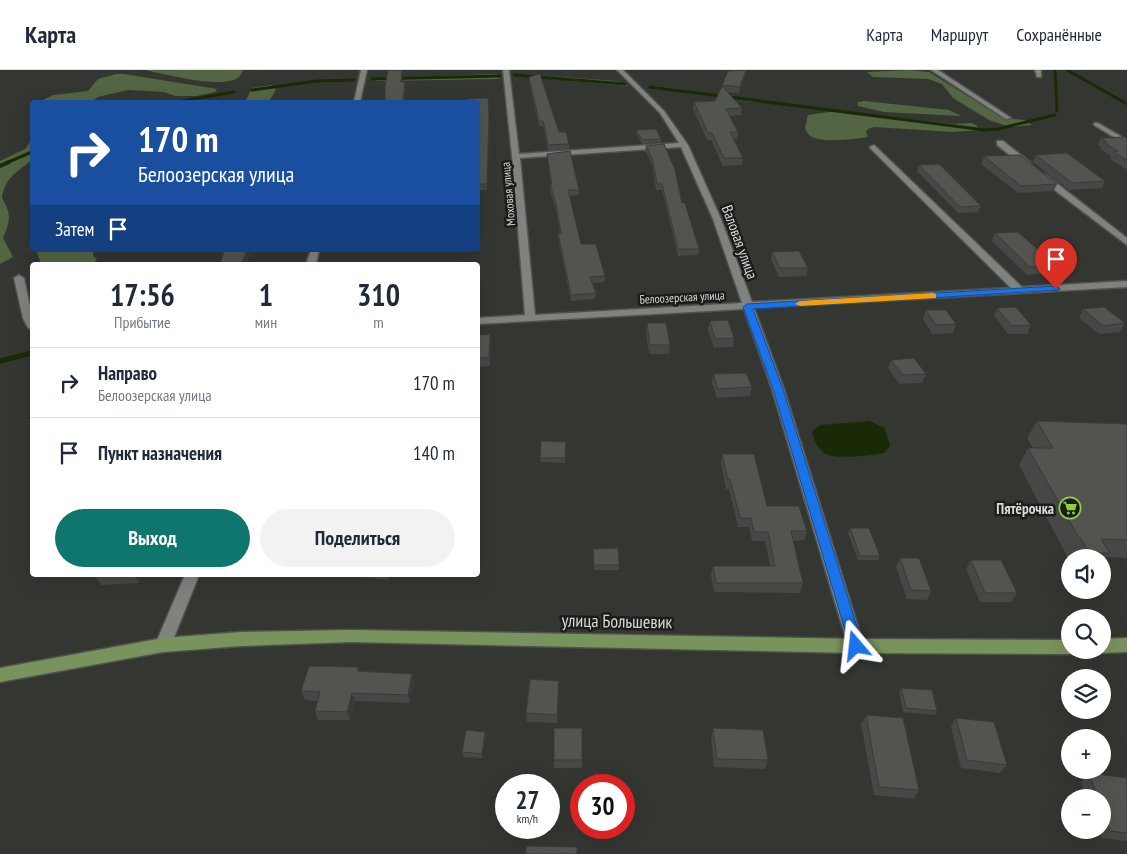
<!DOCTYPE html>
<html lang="ru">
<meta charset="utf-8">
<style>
body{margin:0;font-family:"PT Sans Narrow",sans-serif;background:#f2f2f3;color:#1f2937;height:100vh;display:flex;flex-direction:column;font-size:19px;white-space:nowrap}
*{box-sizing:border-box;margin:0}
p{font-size:16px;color:#747a83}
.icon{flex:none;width:28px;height:28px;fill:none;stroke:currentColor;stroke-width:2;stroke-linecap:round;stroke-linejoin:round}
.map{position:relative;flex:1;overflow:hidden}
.drawer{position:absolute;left:30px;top:192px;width:450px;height:315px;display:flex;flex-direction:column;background:#fff;border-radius:5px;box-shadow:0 5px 20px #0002}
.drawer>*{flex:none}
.hud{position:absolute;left:30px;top:30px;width:450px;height:152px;border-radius:5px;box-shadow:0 5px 20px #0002;background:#1a4fa0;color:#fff;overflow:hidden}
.fabs{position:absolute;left:1061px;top:479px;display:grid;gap:10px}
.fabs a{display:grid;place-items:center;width:50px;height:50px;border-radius:50%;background:#fff;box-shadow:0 5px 20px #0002;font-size:25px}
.speed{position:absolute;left:495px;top:704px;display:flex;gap:10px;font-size:25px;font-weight:700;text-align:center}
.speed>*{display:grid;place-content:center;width:65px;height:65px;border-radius:50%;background:#fff;box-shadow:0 5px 20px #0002;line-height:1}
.speed small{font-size:12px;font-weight:400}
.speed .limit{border:8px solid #d22;background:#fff;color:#111}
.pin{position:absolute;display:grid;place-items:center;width:42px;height:42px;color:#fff;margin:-51px -21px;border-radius:50% 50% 50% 0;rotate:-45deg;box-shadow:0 0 5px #0007}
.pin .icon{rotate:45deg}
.me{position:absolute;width:55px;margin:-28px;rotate:343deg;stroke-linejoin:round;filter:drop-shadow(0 0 4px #0008)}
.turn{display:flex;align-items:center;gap:18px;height:105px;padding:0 25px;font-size:22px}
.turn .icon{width:65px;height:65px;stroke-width:2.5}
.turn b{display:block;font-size:35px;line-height:42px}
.then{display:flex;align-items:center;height:48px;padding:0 25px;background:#0003;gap:10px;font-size:19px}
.eta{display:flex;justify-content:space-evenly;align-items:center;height:85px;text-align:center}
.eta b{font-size:30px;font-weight:700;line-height:35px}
.action{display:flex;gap:10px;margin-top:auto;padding:10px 25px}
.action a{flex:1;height:58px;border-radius:30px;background:#0f766e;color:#fff;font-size:20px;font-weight:700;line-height:58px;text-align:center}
.action a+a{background:#f2f2f3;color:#1f2937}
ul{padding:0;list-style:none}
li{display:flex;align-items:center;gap:15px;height:70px;padding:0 25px;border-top:1px solid #e0e1e3}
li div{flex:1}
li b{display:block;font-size:19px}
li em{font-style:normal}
header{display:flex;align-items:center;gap:30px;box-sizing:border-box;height:70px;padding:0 25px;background:#fff;border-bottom:1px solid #e0e1e3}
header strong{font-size:24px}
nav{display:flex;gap:28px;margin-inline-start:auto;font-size:18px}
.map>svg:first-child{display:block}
</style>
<header>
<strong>Карта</strong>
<nav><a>Карта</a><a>Маршрут</a><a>Сохранённые</a></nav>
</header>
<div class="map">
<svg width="1127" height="784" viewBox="0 0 1127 784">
<rect width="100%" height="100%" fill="#343632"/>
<path fill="#536542" d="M145 0H243C242 2 241 5 239 7 225 20 164 4 145 0Z
M909 0 929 2 1003 48 1024 50 1032 55 1010 57 989 50 953 28 942 14 928 9 873 7 867 2Z
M116 4H124L217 19 215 22 197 26H175L164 22 128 20 98 27 90 32H39L53 25 88 21 98 9Z
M495 4 502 6 498 9 375 11 377 8H385Z
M521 4 616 11 626 13 627 16 517 6Z
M271 15 276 19 269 32H245L252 18Z
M655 16 771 32V33L751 32 650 17Z
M864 31 949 40 961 46 884 42 858 36V32Z
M836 41 955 54 972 53 977 56 979 60 953 62 874 57 868 59 866 62 868 67C856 69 818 74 809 65 807 63 806 60 805 58L808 45Z
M32 69V90C17 102 5 107 2 128 12 145 10 151 3 168L13 187 0 194V91L25 79Z
M36 180H94L93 186 97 189 92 195H39L40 191Z"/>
<path fill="#1a2a06" d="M869 351 885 358 890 376 884 383C870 385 838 390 826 384 817 379 814 370 812 361L820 355Z"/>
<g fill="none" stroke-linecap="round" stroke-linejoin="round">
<path stroke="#1a2a06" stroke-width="3" d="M1055 0 1057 41
M1067 0 1127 34
M515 5 625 14
M372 9 500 6
M650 17 985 60 998 59 1055 45
M252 20 317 11 354 10
M177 32 234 22
M6 93 32 82"/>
<path stroke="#1a2a06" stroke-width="4" d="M0 96 9 92"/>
<path stroke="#1a2a06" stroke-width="5" d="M0 291 32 283"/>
<g stroke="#50524f" stroke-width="3">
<path id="street" d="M361 0H367L360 32H354Z
M503 0H509L519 84 679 73 660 43 617 0H623L664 41 688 75 721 149 752 232 1011 218 871 79 870 77 874 75 1022 217 1127 211V217L754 238 784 319 864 576 862 581 856 583 850 581 848 576 772 319 744 239 478 254V248L525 245 512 86ZM681 77 713 149 742 233 535 245 520 88Z
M931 0H938L1011 48 1006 49Z
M1035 0H1041V7H1037Z
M1094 53H1098L1127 70V75L1094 55Z
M997 71H1003L1031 93V97H1025L997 75Z
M1040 105H1046L1127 168V175L1040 109Z
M311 180H319L316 195H306Z
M19 205 24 208 32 246V259L28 258 23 248 14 208Z
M185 505H199L169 580 163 582 157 580 155 575Z"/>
</g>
<g stroke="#50524f" stroke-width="3">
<path id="primary" d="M351 560 856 569 1070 570V580H1076L1070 584 856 583 351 572 241 576 163 582 0 612V598L163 568 241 562Z
M1127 568V582L1102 583 1096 580H1102V569Z"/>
</g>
<use href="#street" fill="#80827e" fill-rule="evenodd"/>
<use href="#primary" fill="#79935d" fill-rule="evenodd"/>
</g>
<path fill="#474845" d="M746 0 745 7 739 23 727 22 742 38 741 45 729 46 738 62 737 69H734L743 88 742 95 723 96 711 70H707L693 39 694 32 715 31 722 15Z
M529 7 559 62 569 74V79L548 80 543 56H539L529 12Z
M478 32 490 53 487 120H478Z
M636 60 661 69V72L642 74 636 63Z
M1101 68H1127V100L1110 89 1111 86 1100 79 1101 77 1098 75Z
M646 76 682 133 699 179 698 185 678 186 662 120H656L652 94 645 81Z
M547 84 579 120V125L569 126 581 174 605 206 604 212 592 213 596 223 595 229 571 231 558 169V163H560L556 140 550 120V114H551Z
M1036 85 1105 111 1102 118 1069 120 1033 92Z
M984 86 1057 114 1054 121 1018 123 981 94Z
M919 95 981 136 978 142 958 143 917 101Z
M995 163 1055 195 1051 203 1027 205 992 171Z
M772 182 808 198 806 206 779 207 771 190Z
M997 238 1031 255 1027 264H1008L994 246Z
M1083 239 1125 253 1120 262 1099 264 1079 248Z
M926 240 956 254 953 263 932 264 923 249Z
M710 251 734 268 733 277 714 278 708 260Z
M647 253 670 275 669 284H649L646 262Z
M490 264 491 273 490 296 478 297V265Z
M891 290 926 304 922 313 899 314 888 298Z
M713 304 752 317 750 326 717 328 712 313Z
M1037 351 1127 354V488L1107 487 1102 494V488H1070V486H1067L1019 395 1028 378H1033L1027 368Z
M566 372 565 393 541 392 540 388Z
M722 384 767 436 807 461 804 470 793 471 803 513 800 523 714 522 711 505 713 496H770L765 471H752L749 457H738L729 419H726L721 393Z
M850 458 880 486 878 490H858L848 463Z
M593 479 619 495V500H594Z
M900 488 931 521 927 530 907 529 896 497Z
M971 490 1017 523 1011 532H980L966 499Z
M95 505H142L139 513 101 515 95 506Z
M360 505H391L389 510 360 507Z
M358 597 359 601 412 604 414 613 410 633 355 631 350 650H318L315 641 318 631 305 630 301 621Z
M901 618 937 641 935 645 903 642 899 622Z
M559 620 557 653 527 652 526 643Z
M866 645 919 720 914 729 874 725 861 654Z
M956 648 1007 695 1000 703 961 698 951 657Z
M554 658 582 690V698H554Z
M713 658 768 690 765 699 714 697 711 667Z
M485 662 486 666 482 688 463 687 462 682Z
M1089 703 1127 708V771L1102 768 1098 760H1102V728H1087L1081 712Z"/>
<path fill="#393b38" d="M402 0H403L402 18 401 12Z
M746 0 745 7 739 23 740 17Z
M405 12 406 17 404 32H403Z
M489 47 490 53 487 120V114Z
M247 180H250L251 183 246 195H241Z
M490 264 491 273 490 296 489 287Z
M134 505H142L139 513Z
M388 505H391L389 510Z
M412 604 414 613 410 633 408 625Z
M559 611V620L557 653V645Z
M352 623 355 631 350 650 347 642Z
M485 662 486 666 482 688V684Z"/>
<path fill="#525450" stroke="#393b38" d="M388 0H402L401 12H405L403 32H385V17Z
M746 0 740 17 722 15 728 1Z
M540 4 559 62H566L569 74 548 75 543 51H539L529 7Z
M722 16 742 38 726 39 738 62H730L743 88H724L712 63H708L694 32 715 31Z
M488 28 489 47 487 114H478V32H466V29Z
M656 59 661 69 642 70 636 60Z
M1125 67 1127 68V90L1113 82 1118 81 1103 72H1107L1101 68Z
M664 74 675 100 682 133H685L699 179H678L662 114H657L652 88 646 76Z
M570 81 579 120H568L581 174H596L605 206 590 207 596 223 571 225 558 163H561L556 134 550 114H552L547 84Z
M1067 83 1105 111 1072 113 1036 85Z
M1020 85 1057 114 1021 116 984 86Z
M939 94 981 136 960 137 919 95Z
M1018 162 1055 195 1030 197 995 163Z
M225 180H247L241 195H219Z
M799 181 808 198H780L772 182Z
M1016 237 1031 255 1012 256 997 238Z
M1104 237 1125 253 1103 256 1083 239Z
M926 240H946L956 254 936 255Z
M728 250 734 268 715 269 710 251Z
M647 253H666L670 275H650Z
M490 264 489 287 478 288V265Z
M914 288 926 304 903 305 891 290Z
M746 303 752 317 718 319 713 304Z
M1037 351 1127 354V470L1101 469 1110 483H1089L1081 469 1079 468 1028 378H1053Z
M541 371 566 372 565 388H540Z
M722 384H754L767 436H799L807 461H791L803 513H716L713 496H775L768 462H754L751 448H740L730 409H728Z
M850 458H869L880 486H860Z
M618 478 619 495H594L593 479Z
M900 488H919L931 521 911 520Z
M971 490H1001L1017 523H985Z
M95 505H112L95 506Z
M309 596 358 597 357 601 412 604 408 625 352 623 347 642 315 641 320 622 301 621Z
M530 609 559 611 557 645 526 643Z
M901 618 932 620 937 641 906 638Z
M866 645 903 648 919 720 879 717Z
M956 648 994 652 1007 695 967 690Z
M554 658H582V690H554Z
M713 658 763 660 768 690 717 689Z
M466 660 485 662 482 684 462 682Z
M1089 703 1127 708V763L1110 761 1102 740V728H1098Z
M526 776 577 777V784H526Z"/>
<path fill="#1a73e8" stroke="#114b97" d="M1056 216 1060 219 1059 220 753 239 783 319 863 576 861 580 856 582 851 580 773 319 743 237 747 234Z"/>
<path fill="#f59e0b" d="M933 223 936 224V228L800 236 795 234 800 231Z"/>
<defs>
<g id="supermarket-ring" transform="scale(1.125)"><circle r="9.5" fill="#1c1d1b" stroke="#8ece43" stroke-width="1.5"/><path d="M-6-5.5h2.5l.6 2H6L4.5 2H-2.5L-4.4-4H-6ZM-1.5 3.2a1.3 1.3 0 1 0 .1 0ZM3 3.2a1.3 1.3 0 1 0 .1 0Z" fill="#8ece43"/></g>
</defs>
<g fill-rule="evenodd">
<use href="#supermarket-ring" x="1070" y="438"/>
</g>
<g text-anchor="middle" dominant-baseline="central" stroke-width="5" stroke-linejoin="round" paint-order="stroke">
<g font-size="12" fill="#d7d9d6" stroke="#1c1d1b">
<text transform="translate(508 124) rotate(-95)">Моховая улица</text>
<text transform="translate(682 227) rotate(-3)">Белоозерская улица</text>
</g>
<g font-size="15" fill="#d7d9d6" stroke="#1c1d1b">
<text transform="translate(740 172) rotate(70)">Валовая улица</text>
</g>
<g font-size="15" font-weight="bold" fill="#d7d9d6" stroke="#1c1d1b" text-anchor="end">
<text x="1054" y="438">Пятёрочка</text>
</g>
<g font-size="18" fill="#d7d9d6" stroke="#1c1d1b">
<text transform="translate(617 551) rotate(1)">улица Большевик</text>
</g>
</g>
</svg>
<div class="fabs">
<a><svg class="icon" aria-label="sound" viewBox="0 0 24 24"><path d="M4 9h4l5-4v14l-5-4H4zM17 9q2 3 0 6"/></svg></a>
<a><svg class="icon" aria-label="search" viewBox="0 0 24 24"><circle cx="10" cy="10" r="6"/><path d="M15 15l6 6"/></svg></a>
<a><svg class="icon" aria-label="layers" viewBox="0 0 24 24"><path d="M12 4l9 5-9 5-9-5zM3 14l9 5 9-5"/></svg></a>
<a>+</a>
<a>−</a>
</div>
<div class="speed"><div>27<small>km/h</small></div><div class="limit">30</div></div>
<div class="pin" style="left:1056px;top:219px;background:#d93025"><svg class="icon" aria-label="arrive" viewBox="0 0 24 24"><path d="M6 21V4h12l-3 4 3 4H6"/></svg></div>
<svg class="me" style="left:856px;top:576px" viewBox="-20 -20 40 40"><path d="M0-17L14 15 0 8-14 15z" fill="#1a73e8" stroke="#fff" stroke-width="4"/></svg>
<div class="hud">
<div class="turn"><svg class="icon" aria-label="right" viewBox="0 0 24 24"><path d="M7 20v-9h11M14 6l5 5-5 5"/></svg><div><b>170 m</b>Белоозерская улица</div></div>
<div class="then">Затем<svg class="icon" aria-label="arrive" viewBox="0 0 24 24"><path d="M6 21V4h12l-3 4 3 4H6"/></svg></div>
</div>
<section class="drawer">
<div class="eta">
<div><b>17:56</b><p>Прибытие</p></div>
<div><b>1</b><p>мин</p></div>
<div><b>310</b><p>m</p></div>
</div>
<ul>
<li><svg class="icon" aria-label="right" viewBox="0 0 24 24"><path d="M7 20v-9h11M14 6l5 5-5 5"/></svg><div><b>Направо</b><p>Белоозерская улица</p></div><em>170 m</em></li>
<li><svg class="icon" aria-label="arrive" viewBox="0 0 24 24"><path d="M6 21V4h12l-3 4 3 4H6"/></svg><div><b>Пункт назначения</b></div><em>140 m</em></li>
</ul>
<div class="action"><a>Выход</a><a>Поделиться</a></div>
</section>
</div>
